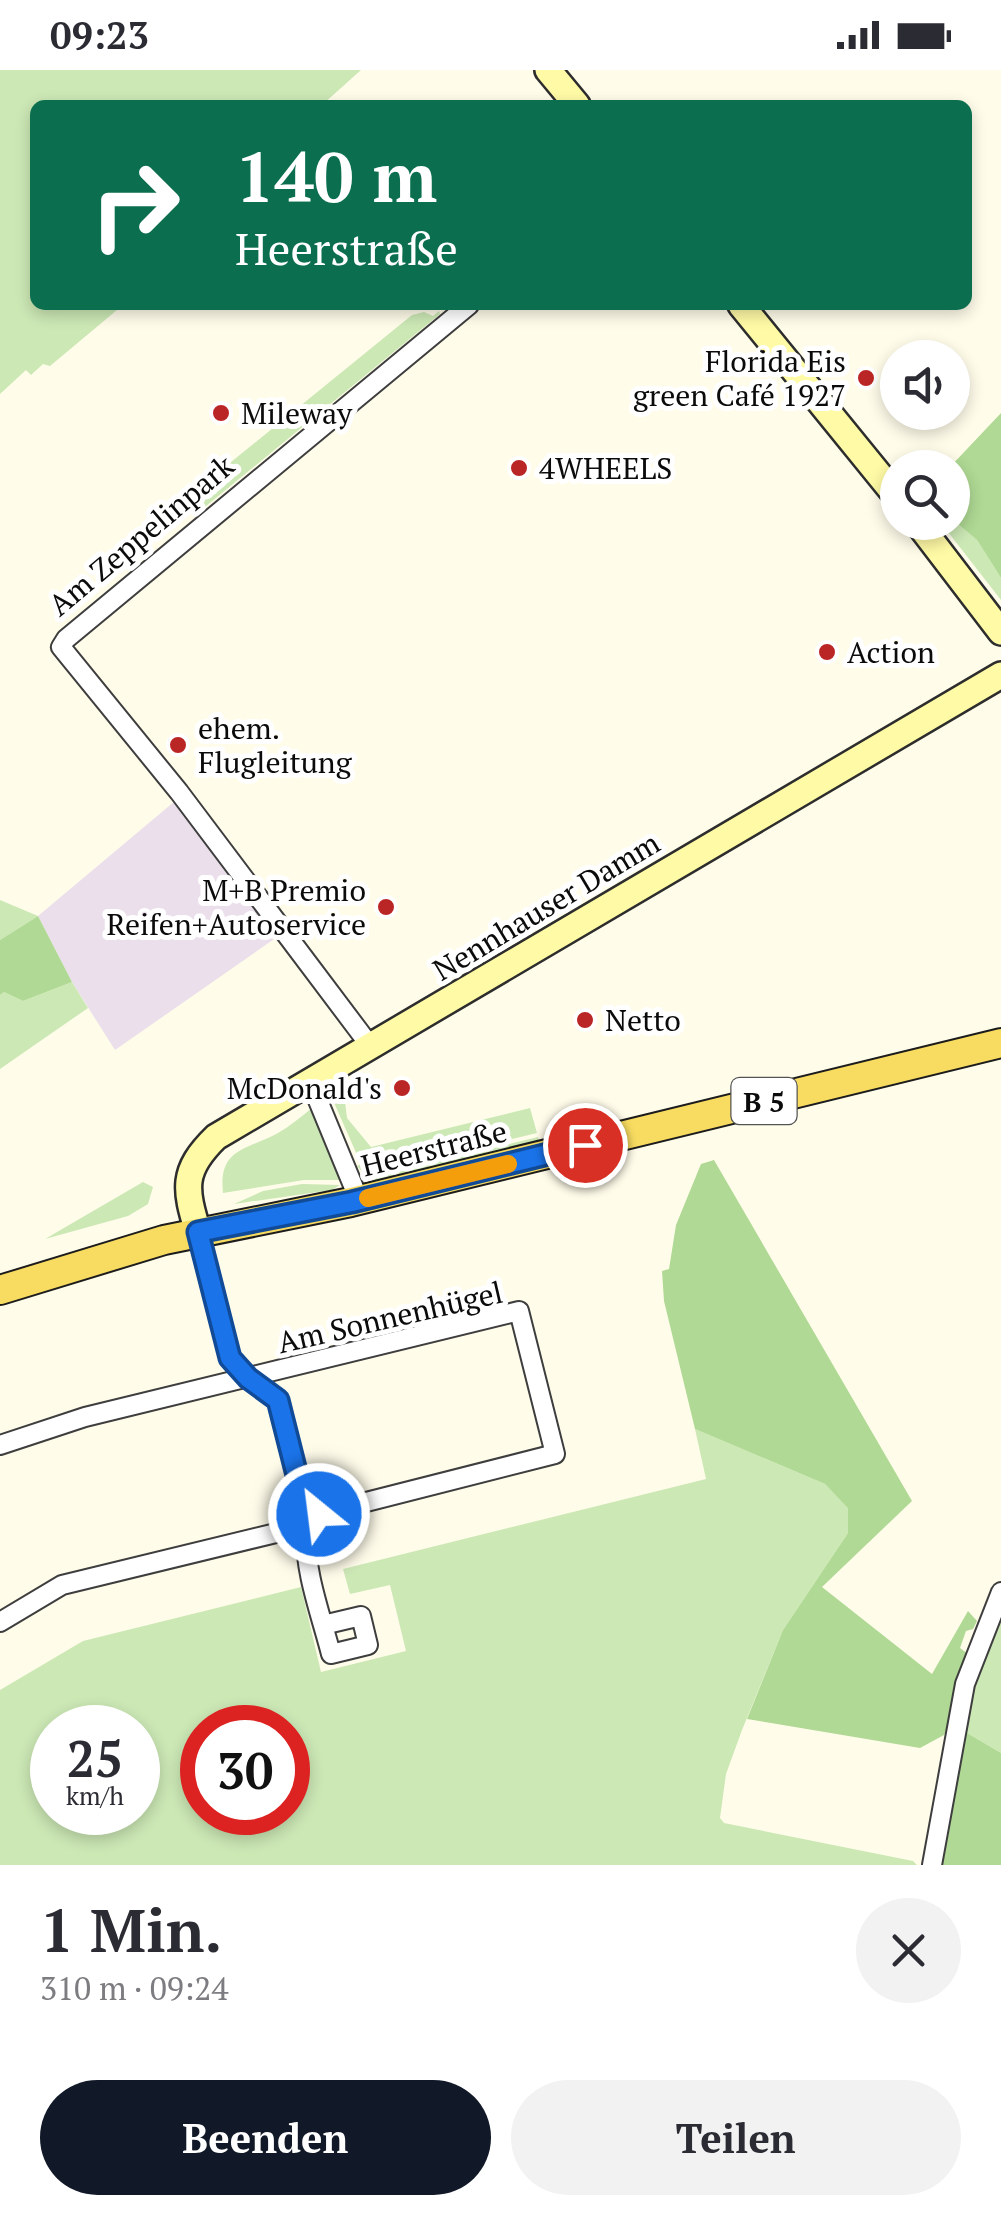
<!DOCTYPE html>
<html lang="de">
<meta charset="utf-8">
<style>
body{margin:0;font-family:"PT Serif",serif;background:#f2f2f3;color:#2b2b33;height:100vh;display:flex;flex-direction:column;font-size:38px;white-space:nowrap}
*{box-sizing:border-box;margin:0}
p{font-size:32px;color:#7c7c81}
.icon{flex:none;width:55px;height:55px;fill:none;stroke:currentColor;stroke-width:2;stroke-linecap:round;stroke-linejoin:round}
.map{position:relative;height:1795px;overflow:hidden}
.sheet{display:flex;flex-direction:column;background:#fff;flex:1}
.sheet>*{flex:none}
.guide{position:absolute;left:30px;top:30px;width:942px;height:210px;border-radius:15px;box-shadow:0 5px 15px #0003;background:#0b6e4f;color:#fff;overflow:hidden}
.fabs{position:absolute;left:880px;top:270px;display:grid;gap:20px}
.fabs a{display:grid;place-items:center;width:90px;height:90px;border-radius:50%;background:#fff;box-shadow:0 5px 15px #0003;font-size:50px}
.speed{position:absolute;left:30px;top:1635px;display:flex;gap:20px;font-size:50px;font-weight:700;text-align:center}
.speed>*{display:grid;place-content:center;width:130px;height:130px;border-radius:50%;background:#fff;box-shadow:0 5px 15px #0003;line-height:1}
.speed small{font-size:25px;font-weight:400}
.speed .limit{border:15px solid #d22;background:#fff;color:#111}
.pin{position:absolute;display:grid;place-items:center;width:85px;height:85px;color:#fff;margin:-42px;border:5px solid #fff;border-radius:50%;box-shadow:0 2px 10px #0007}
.me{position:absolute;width:110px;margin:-55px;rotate:331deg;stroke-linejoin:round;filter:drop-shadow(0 0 8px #0008)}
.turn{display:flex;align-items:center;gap:35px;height:210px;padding:0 40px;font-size:45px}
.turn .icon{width:130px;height:130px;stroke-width:2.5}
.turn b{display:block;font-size:70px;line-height:85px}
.round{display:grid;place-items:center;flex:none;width:105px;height:105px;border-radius:52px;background:#f2f2f3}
.summary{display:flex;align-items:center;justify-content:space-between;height:170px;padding:0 40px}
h1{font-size:60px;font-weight:600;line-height:75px}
.action{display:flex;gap:20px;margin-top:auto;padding:20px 40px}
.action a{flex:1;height:115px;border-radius:60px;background:#111827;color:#fff;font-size:40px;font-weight:600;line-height:115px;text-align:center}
.action a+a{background:#f2f2f3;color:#2b2b33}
.status{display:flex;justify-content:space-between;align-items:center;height:70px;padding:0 50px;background:#fff;direction:ltr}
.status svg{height:28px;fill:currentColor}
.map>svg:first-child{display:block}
</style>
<div class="status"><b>09:23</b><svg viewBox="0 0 49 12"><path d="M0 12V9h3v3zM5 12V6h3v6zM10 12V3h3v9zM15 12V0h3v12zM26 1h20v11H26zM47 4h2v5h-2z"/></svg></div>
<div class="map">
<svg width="1001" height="1795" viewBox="0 0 1001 1795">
<rect width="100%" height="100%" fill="#fffcea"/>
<path fill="#eadfeb" d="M181 726 290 858 115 980 72 912 38 846Z"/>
<path fill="#cce8b5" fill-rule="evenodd" d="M0 0H361L322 35H35V235H123L50 296 43 294 31 305 26 300 0 324Z
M439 241 440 244 194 446 189 439 188 427 412 245 424 242 433 246Z
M953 450 977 470 1001 508V530L941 453Z
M0 830 38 846 0 870Z
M72 912 88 938 0 999V925L4 922 23 931Z
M343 1015 347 1048 371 1077 530 1038 537 1063 365 1105 357 1096 361 1094 332 1028 333 1021Z
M312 1038 343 1106 339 1110H304L223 1123C218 1078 247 1080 278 1063 290 1056 301 1047 312 1038Z
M538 1067 539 1071 377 1111 367 1109Z
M143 1112 153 1117 148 1134 128 1146 45 1169Z
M302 1114 340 1115 332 1120 234 1134 263 1121Z
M695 1359 825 1414 848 1437V1463L783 1560 742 1660 726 1704 720 1748 724 1753 913 1791 917 1795H0V1620L83 1571 301 1517 321 1602 406 1581 390 1515 350 1524 343 1499 706 1409ZM52 1658H138V1742H52ZM202 1658H288V1742H202Z
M1001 1540V1683L962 1660 973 1606Z"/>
<path fill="#afd994" d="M1001 343V508L977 470 953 450 950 397Z
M38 846 72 912 23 931 4 922 0 925V870Z
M714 1090 912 1431 822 1517 932 1604 968 1541 977 1551 973 1559 966 1561 960 1578 968 1584 951 1650 944 1665 920 1678 747 1649 783 1560 848 1463V1438L825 1414 695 1359 664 1231 662 1201 669 1199 676 1155 701 1094Z
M962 1660 1001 1683V1795H939Z"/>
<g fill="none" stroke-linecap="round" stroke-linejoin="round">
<g stroke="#3e3e3e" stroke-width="22">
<path id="minor" d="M371 977 179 722 61 577 66 569 469 235
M310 1011 359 1130
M198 1162 230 1288 248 1308 278 1330 304 1433
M0 1375 85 1347 519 1241 555 1384 319 1444
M306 1460C304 1501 321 1545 331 1584L368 1575 361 1546 323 1555
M0 1552 62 1515 276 1463 294 1453
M932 1795 965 1614 1001 1522"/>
</g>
<g stroke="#2d2d2d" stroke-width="30">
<path id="secondary" d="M548 0 577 35
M741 235 898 428
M917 452 1001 562
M198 1162C185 1119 181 1101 216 1067L1001 605"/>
</g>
<g stroke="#1c1c1c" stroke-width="32">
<path id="primary" d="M0 1220 164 1170 351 1132 1001 973"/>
</g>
<use href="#minor" stroke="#fff" stroke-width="18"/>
<use href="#secondary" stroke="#fffaa5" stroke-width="25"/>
<use href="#primary" stroke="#f8dc61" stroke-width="28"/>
</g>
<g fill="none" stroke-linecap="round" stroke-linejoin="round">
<g stroke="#114b97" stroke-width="25">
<path id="route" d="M319 1444 314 1435 304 1433 278 1330 248 1308 230 1288 198 1162 352 1132 585 1075"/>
</g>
<use href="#route" stroke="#1a73e8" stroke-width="18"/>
<path stroke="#f59e0b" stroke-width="18" d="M368 1128 508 1094"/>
</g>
<g fill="#ba2625" stroke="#fff" stroke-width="4">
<circle cx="866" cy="308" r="10"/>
<circle cx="221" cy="343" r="10"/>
<circle cx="519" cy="398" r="10"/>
<circle cx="827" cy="582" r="10"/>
<circle cx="178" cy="675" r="10"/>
<circle cx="386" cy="837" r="10"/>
<circle cx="585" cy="950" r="10"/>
<circle cx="402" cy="1018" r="10"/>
</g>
<g text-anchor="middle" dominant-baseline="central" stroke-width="10" stroke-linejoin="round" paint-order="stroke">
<rect fill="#fff" stroke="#545454" stroke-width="2.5" x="731.5" y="1008" width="65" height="46" rx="8"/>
<g font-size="28" font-weight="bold" fill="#0b0b0b">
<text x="764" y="1031">B 5</text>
</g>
<g font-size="30" fill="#0b0b0b" stroke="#fff" text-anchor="start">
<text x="846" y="291" text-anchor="end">Florida Eis<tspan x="846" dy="34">green Café 1927</tspan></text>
<text x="241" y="343">Mileway</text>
<text x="539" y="398">4WHEELS</text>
<text x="847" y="582">Action</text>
<text x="198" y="658">ehem.<tspan x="198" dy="34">Flugleitung</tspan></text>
<text x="366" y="820" text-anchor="end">M+B Premio<tspan x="366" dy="34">Reifen+Autoservice</tspan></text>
<text x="605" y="950">Netto</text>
<text x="382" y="1018" text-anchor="end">McDonald's</text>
</g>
<g font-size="30" fill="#0b0b0b" stroke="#fff">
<text transform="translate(141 465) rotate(-40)">Am Zeppelinpark</text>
<text transform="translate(546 836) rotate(-31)">Nennhauser Damm</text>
<text transform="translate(434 1078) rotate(-14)">Heerstraße</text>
<text transform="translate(390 1247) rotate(-13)">Am Sonnenhügel</text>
</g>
</g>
</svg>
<div class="fabs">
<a><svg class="icon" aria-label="sound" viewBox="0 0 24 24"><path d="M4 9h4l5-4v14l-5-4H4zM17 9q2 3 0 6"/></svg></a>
<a><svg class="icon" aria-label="search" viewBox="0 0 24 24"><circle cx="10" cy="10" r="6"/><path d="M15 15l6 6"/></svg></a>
</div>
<div class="speed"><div>25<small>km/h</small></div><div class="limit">30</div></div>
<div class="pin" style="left:585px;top:1075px;background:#d93025"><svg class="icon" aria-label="arrive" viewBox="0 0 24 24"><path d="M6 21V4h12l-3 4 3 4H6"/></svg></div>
<svg class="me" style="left:319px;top:1444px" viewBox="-20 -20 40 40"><circle r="17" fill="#1a73e8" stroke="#fff" stroke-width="3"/><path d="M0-11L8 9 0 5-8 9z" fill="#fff"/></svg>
<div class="guide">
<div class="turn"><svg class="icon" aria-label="right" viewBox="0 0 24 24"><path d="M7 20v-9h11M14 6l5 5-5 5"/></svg><div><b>140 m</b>Heerstraße</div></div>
</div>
</div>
<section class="sheet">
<div class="summary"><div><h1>1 Min.</h1><p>310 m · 09:24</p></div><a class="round"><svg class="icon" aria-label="close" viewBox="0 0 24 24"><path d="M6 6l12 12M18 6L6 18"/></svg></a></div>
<div class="action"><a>Beenden</a><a>Teilen</a></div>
</section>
